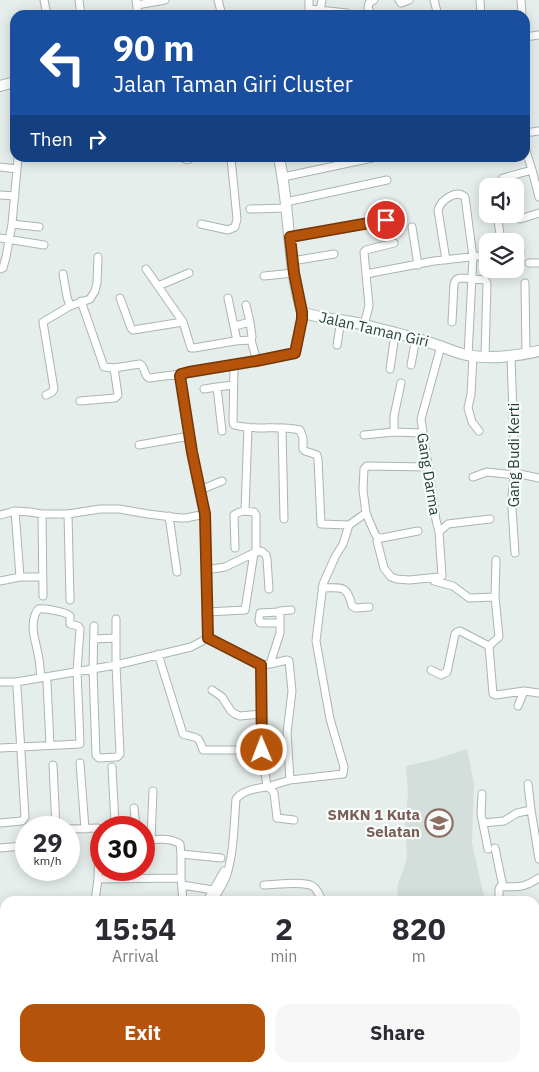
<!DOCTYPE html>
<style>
body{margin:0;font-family:"IBM Plex Sans",sans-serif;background:#f7f7f7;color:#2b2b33;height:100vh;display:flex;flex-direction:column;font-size:19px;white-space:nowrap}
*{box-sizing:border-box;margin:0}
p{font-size:16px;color:#7c7c81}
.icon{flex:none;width:28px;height:28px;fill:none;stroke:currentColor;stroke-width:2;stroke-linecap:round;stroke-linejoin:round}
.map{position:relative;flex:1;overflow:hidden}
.side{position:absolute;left:0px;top:896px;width:540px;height:176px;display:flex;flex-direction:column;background:#fff;border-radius:15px 15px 0 0;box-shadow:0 2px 12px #0003}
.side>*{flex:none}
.top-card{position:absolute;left:10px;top:10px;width:520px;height:152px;border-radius:15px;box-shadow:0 2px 12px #0003;background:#1a4fa0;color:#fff;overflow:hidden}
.controls{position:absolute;left:479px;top:178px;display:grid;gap:10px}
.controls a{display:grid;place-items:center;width:45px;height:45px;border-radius:10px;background:#fff;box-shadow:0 2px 12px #0003;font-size:25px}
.speed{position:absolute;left:15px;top:816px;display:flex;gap:10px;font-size:25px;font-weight:700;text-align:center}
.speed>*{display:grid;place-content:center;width:65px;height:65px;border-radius:50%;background:#fff;box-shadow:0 2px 12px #0003;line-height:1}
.speed small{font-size:12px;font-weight:400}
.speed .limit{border:8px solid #d22;background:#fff;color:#111}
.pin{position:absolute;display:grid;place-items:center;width:42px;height:42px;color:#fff;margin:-21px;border:2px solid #fff;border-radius:50%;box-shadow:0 1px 5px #0007}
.me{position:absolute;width:55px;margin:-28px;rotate:359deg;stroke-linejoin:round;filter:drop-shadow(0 0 4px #0008)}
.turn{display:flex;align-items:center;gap:18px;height:105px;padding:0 20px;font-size:22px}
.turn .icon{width:65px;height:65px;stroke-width:2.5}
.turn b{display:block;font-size:35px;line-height:42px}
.then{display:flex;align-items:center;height:48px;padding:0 20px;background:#0003;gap:10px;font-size:19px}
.eta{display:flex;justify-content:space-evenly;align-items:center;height:85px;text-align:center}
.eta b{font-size:30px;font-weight:700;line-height:35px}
.button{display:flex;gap:10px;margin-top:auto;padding:10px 20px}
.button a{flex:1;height:58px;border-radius:15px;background:#b45309;color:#fff;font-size:20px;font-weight:700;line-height:58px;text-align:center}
.button a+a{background:#f7f7f7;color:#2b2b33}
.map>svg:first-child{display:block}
</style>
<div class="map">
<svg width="539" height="1072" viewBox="0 0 539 1072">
<rect width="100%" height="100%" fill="#e6eeeb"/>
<path fill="#d4deda" d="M467 749 474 784 472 843 485 901H398L397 887 407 859 405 820 408 794 406 766 433 760Z
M539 933V1072H517L516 1068H535V943Z"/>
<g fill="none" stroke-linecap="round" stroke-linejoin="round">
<g stroke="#a8b6b2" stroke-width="9">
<path id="street" d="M44 0 47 15
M79 0 81 15
M136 0 138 15
M218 0 222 15
M309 0V15
M399 0 401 3 409 0
M434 0 438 15
M480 0 481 15
M521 0 522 15
M137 5 165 0
M309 9 347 13
M320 10 322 0
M372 15 368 8 369 3 374 0
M525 37 539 35
M525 133 539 131
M525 148 532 170 539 197
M0 167 17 169
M283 177 372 158
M503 178 532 170
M0 195 15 196
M286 202 387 180
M250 209 287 208
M497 214 501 241
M520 219 539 213
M12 224 39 227
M201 224 228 230 235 227 237 219 231 158
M412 227 418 265
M289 237 386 220
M0 238 44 245
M515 251H520
M446 260 438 210C441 200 456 189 465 197L473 257 468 356
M292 261 334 254
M529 263H539
M0 269 3 268 6 257 12 224 18 158
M146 269 183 322 191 348H194L235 341 251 340 257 361
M63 274 67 297 70 306
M366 274 434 261 488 255
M264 276 294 273
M525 283 526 354
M158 286 189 273
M120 298 131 328 133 330 183 322
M228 298 237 341
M81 301 104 367 114 368 140 364C145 367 144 376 149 378L181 374
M246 305 250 322
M452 322 454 284C455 280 457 278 462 278L485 280 487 283 485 357
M364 325 369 306 364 252 366 250 394 243
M235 326 250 322 252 337 251 340
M337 345 341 320
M473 356 471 394 468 408 472 422 479 431
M511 357 515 467 512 497V509L515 553
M234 365 233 422 234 425C255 431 278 425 300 430L303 438V449L305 451 317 455 318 459 321 524 349 525
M411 365 416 338
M390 369 395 334
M204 389 217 387
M46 395 52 392 54 389 43 322 70 306 90 299 95 291 97 283 98 257
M80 401 115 398 118 395 114 368
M282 428 284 519
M222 431 217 387 233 385
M394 432V416L401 383
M364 435 394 432 423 433
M139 445 190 436
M515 473 539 478
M473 477 487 472 515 475
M200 490 222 481
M15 511 20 577
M245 511 248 427
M366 513C368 517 375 536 377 537 379 538 380 538 382 538L418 531
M42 514 43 596
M68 514 70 600
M0 515 15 511 30 512 42 514H68L100 509H119L148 514 180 518H186L205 514
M169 516 177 572
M439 532 448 524 490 519
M378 537 377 541 384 568 391 577 397 579 409 580 440 577 442 576 439 532 436 520 421 419 441 346
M235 548 234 515C240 510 247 511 254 512L256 515V552
M206 570 225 567 254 553 261 551 266 555 267 559 269 589
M433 578 434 581 453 586 469 598 495 597
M0 581 20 577H42
M322 588C341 588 347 584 352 606L356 608 369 607
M207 612 245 610 254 553
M279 612 260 613 259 621 260 623H280
M94 626 93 669 96 755 99 758 117 757 120 754 116 665V619
M208 638 261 665 270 664 287 660 289 661 292 691 287 733 290 780 267 787
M94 639 116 638
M489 646 499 637 495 597 496 560
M158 654 183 734C187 736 195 736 198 739 201 742 202 748 203 750H262
M270 664 280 633V611L291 610
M431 670 441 675 447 672 455 634 457 632 460 631 489 646 493 694 496 695 524 691 539 693
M0 682H16L116 665 191 647 208 638 205 514 192 452 180 377 181 374 189 372 257 361 295 353 302 319V312
M47 682 50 745
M212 690 222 697 231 711 235 714 240 716 262 714
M518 706 524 691
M0 748 80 744 77 671 80 629 78 626 70 624C70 622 70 617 70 616 67 612 44 608 39 609 36 611 36 612 35 615 30 628 36 642 38 654 40 662 40 670 41 678
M80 763 85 829
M53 765 56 828
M112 767 115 824 114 828
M290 780 343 774 344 767 330 719 316 641 323 584 335 557 343 544 349 525 366 513 363 490 364 469 367 466 429 467
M528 784 531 810 539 859
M267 787 270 788 274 793 277 818 294 820
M482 794 481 814 488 849
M134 808 136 828
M0 823 22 821 25 817 17 687
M483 823 504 821 517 813 531 810
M69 829 98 828 101 829
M151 839 153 791
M144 841C155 839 171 837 180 844L181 854
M0 848 22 846
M495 848 503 887
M98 879 181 878
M182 885 213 890
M264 885C276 885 305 880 314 887 318 891 320 896 322 901
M95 901 98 879 99 848 101 845
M183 901 181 878V854L221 858
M207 901 224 871
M213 901C217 893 223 885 226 877 234 854 234 823 236 799 242 791 257 788 267 787L262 750 261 665
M499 901V889L500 887C520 886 521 889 539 878
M0 970 5 969
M0 994 4 1065 3 1068 0 1070
M396 1068 397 1072
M196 1072 197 1068
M403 1072 404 1068"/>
</g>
<g stroke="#a5bab3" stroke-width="12">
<path id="secondary" d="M0 86 15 82
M186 158H188
M279 158C290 208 287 262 302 312 322 320 345 319 365 325 387 331 410 336 431 343 444 347 455 353 467 355 491 360 516 356 539 351"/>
</g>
<use href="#street" stroke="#fff" stroke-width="7"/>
<use href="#secondary" stroke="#fff" stroke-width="10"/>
</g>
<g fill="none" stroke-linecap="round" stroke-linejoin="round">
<g stroke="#753606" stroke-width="12">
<path id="route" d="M262 750 261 665 208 638 205 514 192 452 180 376 181 374 189 372 256 361 295 353 302 319V312L294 273 290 237 386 220"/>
</g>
<use href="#route" stroke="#b45309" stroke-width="9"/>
</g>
<defs>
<g id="school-ring" transform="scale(1.4375)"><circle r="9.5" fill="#f7fbf9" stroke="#8d6e63" stroke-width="1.5"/><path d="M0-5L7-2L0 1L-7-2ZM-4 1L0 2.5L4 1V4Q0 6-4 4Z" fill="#8d6e63"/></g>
</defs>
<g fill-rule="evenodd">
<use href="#school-ring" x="439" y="823"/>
</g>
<g text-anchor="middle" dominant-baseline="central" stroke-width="4.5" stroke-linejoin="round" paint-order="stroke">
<g font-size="15" fill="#254039" stroke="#f7fbf9">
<text transform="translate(374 329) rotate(13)">Jalan Taman Giri</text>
<text transform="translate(513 455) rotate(-90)">Gang Budi Kerti</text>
<text transform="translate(429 474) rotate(81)">Gang Darma</text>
</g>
<g font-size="15" font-weight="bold" fill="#785e54" stroke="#f7fbf9" text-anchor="end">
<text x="420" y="814">SMKN 1 Kuta<tspan x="420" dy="17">Selatan</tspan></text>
</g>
</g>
</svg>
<div class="controls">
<a><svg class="icon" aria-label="sound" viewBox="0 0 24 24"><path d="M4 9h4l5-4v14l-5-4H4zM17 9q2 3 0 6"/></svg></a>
<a><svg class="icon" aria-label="layers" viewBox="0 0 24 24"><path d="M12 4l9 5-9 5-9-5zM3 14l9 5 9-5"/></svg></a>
</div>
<div class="speed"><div>29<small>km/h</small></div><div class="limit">30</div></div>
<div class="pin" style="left:386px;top:220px;background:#d93025"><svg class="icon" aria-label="arrive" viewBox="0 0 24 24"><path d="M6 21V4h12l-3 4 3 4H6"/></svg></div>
<svg class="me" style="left:262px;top:750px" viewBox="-20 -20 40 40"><circle r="17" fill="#b45309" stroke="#fff" stroke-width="3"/><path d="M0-11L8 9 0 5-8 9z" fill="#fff"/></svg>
<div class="top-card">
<div class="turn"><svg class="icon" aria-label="left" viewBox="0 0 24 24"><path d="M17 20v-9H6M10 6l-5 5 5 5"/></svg><div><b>90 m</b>Jalan Taman Giri Cluster</div></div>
<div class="then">Then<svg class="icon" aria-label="right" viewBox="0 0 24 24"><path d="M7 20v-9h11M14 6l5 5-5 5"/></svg></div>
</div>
<section class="side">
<div class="eta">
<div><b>15:54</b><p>Arrival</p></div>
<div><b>2</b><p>min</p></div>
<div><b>820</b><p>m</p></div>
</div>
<div class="button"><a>Exit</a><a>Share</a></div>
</section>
</div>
